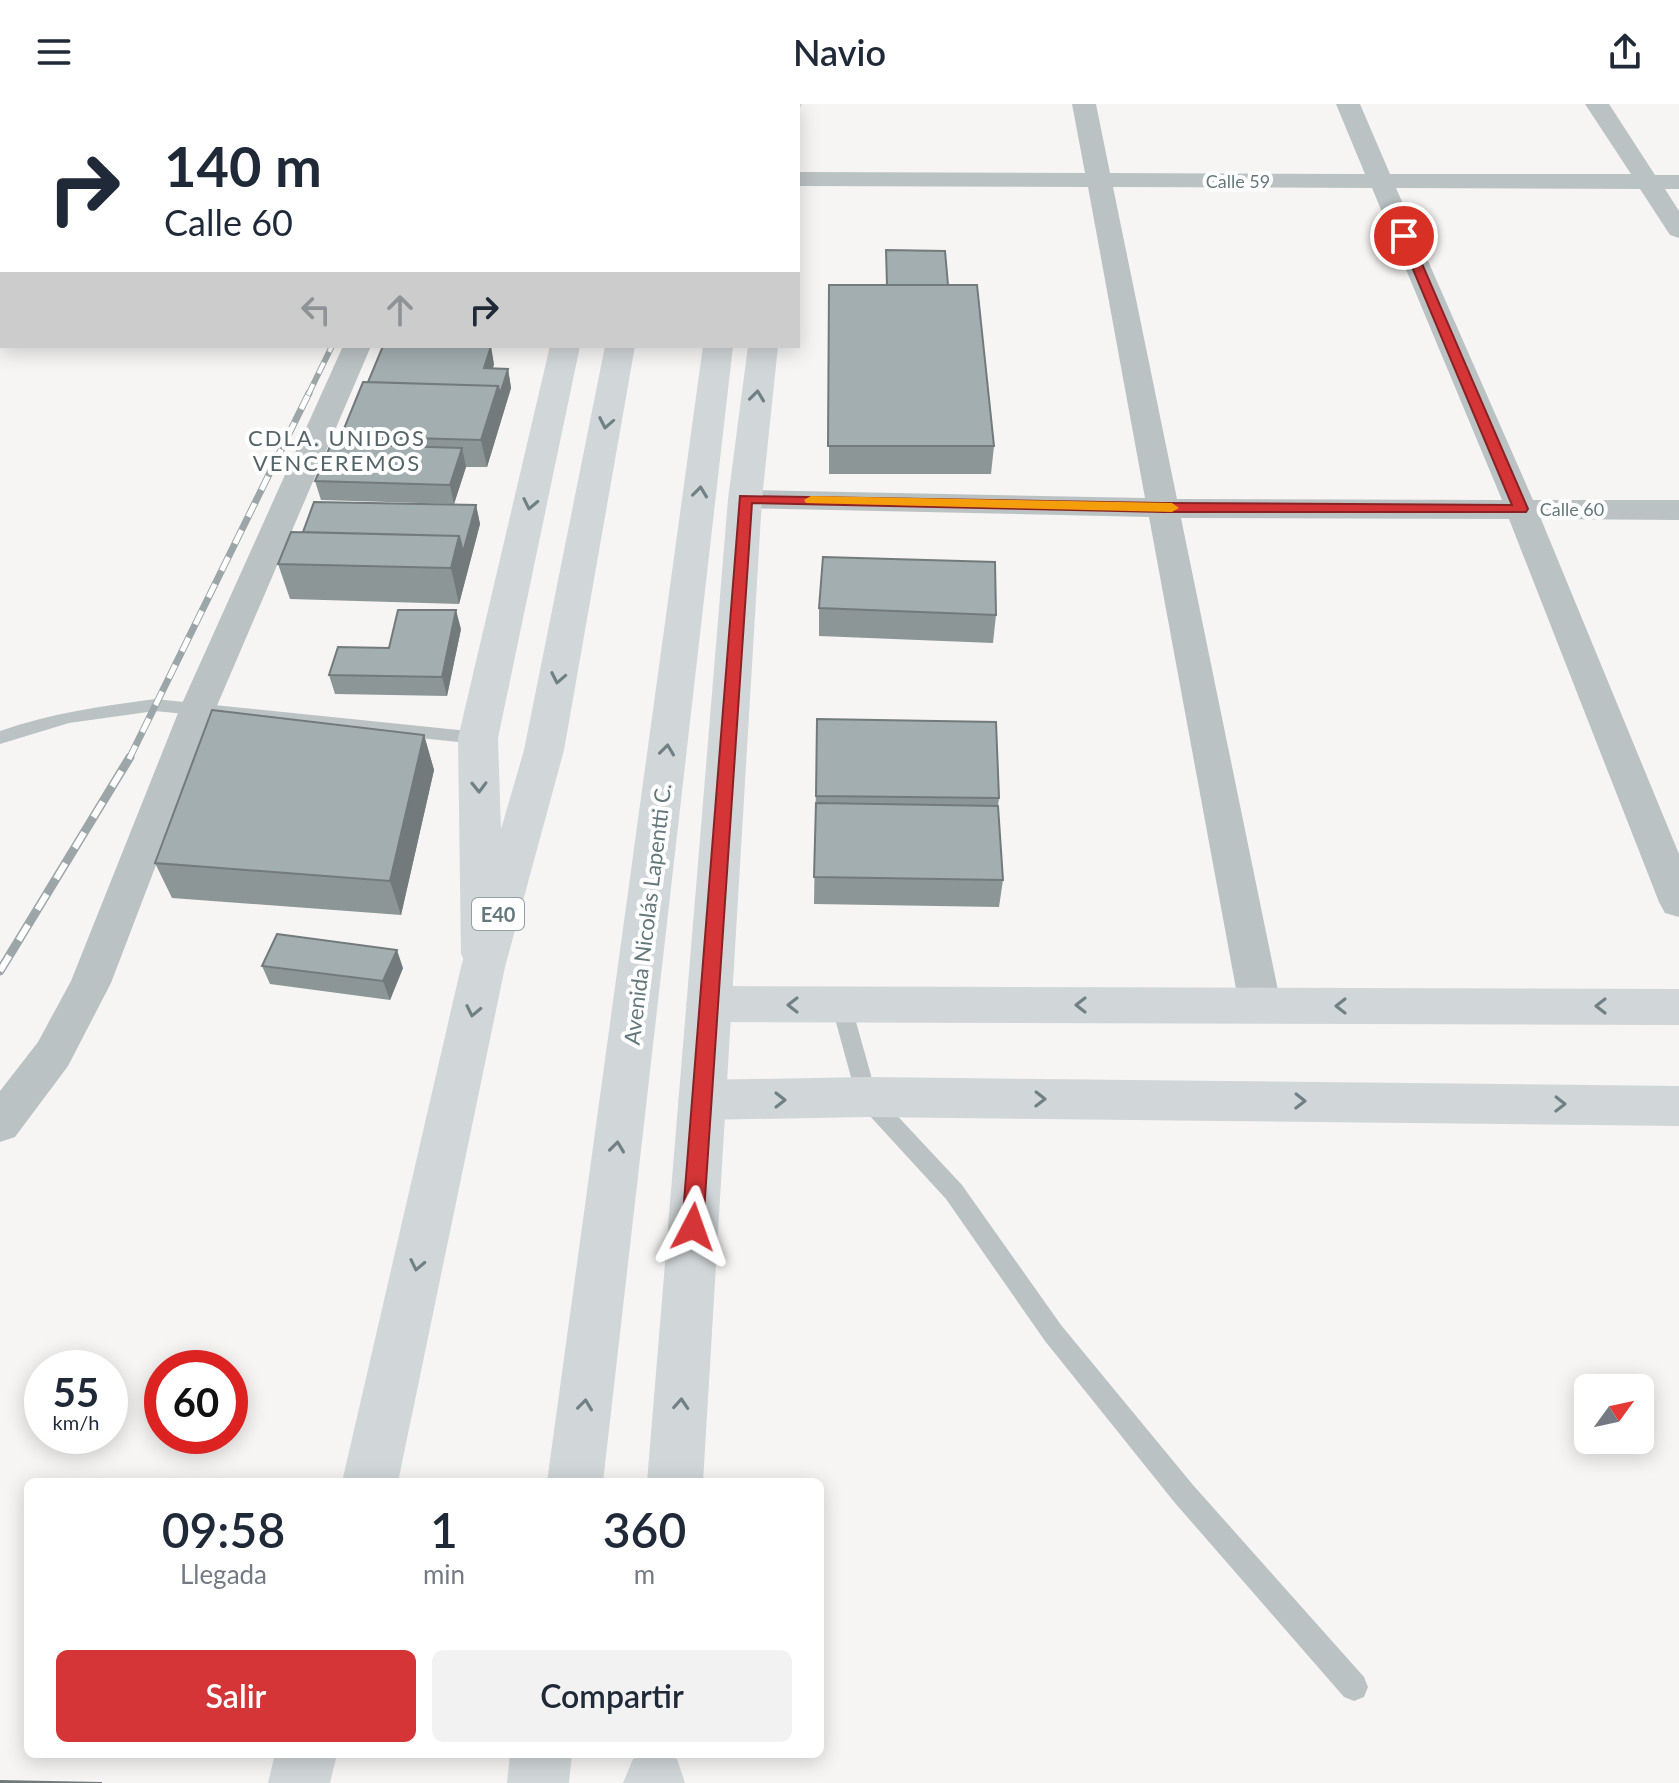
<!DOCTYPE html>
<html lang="es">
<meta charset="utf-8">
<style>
body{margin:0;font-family:Lato,sans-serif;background:#f2f2f3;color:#1f2937;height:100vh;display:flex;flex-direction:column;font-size:30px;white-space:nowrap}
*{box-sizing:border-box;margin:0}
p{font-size:26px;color:#747a83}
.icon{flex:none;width:44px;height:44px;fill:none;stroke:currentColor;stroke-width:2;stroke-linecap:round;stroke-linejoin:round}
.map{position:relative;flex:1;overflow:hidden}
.sheet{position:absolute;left:24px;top:1374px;width:800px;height:280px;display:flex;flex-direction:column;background:#fff;border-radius:12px;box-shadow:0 4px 20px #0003}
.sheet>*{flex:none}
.guide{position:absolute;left:0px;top:0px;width:800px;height:244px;box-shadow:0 4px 20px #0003;background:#fff;color:#1f2937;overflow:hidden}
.needle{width:52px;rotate:57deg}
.fabs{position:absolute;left:1574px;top:1270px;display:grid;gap:16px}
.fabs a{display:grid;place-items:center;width:80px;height:80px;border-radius:12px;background:#fff;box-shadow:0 4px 20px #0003;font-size:40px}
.speed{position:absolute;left:24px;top:1246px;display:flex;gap:16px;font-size:40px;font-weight:700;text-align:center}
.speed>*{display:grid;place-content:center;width:104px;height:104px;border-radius:50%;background:#fff;box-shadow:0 4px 20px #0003;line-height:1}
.speed small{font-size:20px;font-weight:400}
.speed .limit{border:12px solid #d22;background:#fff;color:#111}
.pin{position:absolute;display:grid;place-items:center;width:68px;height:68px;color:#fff;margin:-34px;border:4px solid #fff;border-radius:50%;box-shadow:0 2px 8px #0007}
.me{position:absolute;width:88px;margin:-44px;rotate:4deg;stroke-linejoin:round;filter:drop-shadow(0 0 6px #0008)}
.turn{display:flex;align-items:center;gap:28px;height:168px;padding:0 32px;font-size:36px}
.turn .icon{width:104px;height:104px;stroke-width:2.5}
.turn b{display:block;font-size:56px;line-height:68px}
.lanes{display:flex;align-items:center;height:76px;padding:0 32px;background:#0003;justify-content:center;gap:40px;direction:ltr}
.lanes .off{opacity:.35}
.eta{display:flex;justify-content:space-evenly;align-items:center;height:136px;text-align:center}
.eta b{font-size:48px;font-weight:600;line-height:56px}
.action{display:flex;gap:16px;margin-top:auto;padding:16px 32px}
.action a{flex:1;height:92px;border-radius:12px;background:#d53537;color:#fff;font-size:32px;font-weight:600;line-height:92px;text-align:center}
.action a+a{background:#f2f2f3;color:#1f2937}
header{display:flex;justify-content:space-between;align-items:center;height:104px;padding:0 32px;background:#fff;font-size:36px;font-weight:600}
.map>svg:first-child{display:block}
</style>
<header><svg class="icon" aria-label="menu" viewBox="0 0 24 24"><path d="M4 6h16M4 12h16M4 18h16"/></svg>Navio<svg class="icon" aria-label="share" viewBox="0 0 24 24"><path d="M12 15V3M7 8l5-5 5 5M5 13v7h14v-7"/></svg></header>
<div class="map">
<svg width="1679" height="1679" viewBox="0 0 1679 1679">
<rect width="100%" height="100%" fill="#f6f5f3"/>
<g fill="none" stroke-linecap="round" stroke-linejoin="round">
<path fill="#bbc2c3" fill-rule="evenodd" d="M155 595 478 628 487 634 478 640 155 607 69 619 0 640V627C51 609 102 602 155 595Z
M841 892 848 894 851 900 876 989 962 1081 1061 1221 1193 1381 1364 1573 1368 1583 1364 1593 1354 1597 1344 1593 1175 1399 1045 1237 946 1095 858 999 831 900 834 894Z"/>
<path fill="#bbc2c3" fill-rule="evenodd" d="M451 0H475L450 2Z
M1072 0H1096L1110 69 1365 70 1336 0H1360L1390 70H1631L1585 0H1609L1655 71H1679V85H1665L1679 107V134L1670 131 1640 85 1396 84 1533 396H1679V416L1541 415 1679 750V813L1665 809 1659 798 1509 415 1181 414 1281 901 1275 913 1260 918 1245 913 1239 901 1149 413 745 404 734 402 729 395 734 388 745 386 1145 394 1088 83 798 82V68L1085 69ZM1113 83 1372 84 1502 396 1177 395Z
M343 242H371L216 604 111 879 68 962 15 1033 0 1038V987L38 938 71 877 180 604Z"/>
<path fill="#d1d6d8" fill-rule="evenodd" d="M709 882 1679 885V921L709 918 693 913 686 900 693 887Z
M866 973 1679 982V1022L866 1013 702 1016 685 1010 678 996 685 982 702 976Z"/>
<path fill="#d1d6d8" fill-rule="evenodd" d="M611 0H637L610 2Z
M776 0H802L798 7V2Z
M550 242H580L498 634 505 850 499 862 483 867 467 862 461 850 458 634Z
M748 242H778L762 395 703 1378H647L728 395Z"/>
<path fill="#d1d6d8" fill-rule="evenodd" d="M655 0H681V2H655Z
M736 0H762V2H736Z
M605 242H635L564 646 505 863 398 1378H342L461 863 524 646Z
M703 242H733L603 1378H547Z
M275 1650H337L330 1679H268Z
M510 1650H572L569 1679H507Z
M645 1650H665L677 1655 685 1679H623L633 1655Z"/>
<g stroke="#9ca6a8" stroke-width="6">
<path id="rail-far2" d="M308 291 332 242"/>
</g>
<g stroke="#9ca6a8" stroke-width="7">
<path id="rail-far1" d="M129 655 309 289"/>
</g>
<g stroke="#9ca6a8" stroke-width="9">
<path id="rail" d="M0 867 130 653"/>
</g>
<use href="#rail-far2" stroke="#fff" stroke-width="4" stroke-dasharray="12" stroke-linecap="butt"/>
<use href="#rail-far1" stroke="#fff" stroke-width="5" stroke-dasharray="15" stroke-linecap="butt"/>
<use href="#rail" stroke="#fff" stroke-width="6" stroke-dasharray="18" stroke-linecap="butt"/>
</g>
<path fill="#8c9697" d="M886 146 948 181 994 342 991 370H829V181H886Z
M494 260 493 264 508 265 511 284 487 363H466L454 400 321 396 315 377 343 340 341 332 368 278Z
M476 401 480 420 459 500 290 495 278 460 303 428Z
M819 504 996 511 993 539 819 532Z
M461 525 447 592 335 590 329 571 389 544Z
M817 615 999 694 998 702 1003 776 999 803 814 800Z
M424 631 434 666 401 811 172 794 155 759Z
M262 862 403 864 390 896 270 880Z"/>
<path fill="#727a7b" d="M491 242 494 260 487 283 484 264Z
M508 265 511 284 487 363 481 336 498 282Z
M462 344 466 363 454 400 450 381Z
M476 401 480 420 459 500 451 464 459 432Z
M456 506 461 525 447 592 442 573Z
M424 631 434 666 401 811 390 777Z
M397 846 403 864 390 896 383 877Z"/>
<path fill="#a3aeb0" stroke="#727a7b" stroke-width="2" d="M493 0H569L568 2H492Z
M886 146 945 147 948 181H887Z
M829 181H977L994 342H828Z
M383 242H491L484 264 508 265 500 290 498 282 368 278Z
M363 278 498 282 481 336 341 332Z
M331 340 462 344 450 381 315 377Z
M314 398 476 401 463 448 459 432 303 428Z
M291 428 459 432 451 464 278 460Z
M823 453 995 458 996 511 819 504Z
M398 506H456L442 573 329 571 338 543 389 544Z
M212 606 424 631 390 777 155 759Z
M817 615 996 618 999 694 816 692Z
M816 699 998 702 1003 776 814 773Z
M277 830 397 846 383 877 262 862Z
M0 1677 102 1679H0Z"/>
<defs><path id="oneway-chevron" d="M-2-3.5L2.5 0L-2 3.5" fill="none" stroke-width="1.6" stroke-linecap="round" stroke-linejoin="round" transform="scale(2)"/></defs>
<g stroke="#6f8185">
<use href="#oneway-chevron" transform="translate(757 292) rotate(-83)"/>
<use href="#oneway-chevron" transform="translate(606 319) rotate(101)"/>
<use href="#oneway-chevron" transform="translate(700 388) rotate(-83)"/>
<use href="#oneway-chevron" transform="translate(530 400) rotate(102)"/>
<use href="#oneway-chevron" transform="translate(558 574) rotate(101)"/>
<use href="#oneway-chevron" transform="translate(667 646) rotate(-83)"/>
<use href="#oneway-chevron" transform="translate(479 683) rotate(89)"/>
<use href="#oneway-chevron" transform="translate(793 901) rotate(-180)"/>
<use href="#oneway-chevron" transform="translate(1081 901) rotate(-180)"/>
<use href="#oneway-chevron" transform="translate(1341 902) rotate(-180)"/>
<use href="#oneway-chevron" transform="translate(1601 902) rotate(-180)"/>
<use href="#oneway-chevron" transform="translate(473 907) rotate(102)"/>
<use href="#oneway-chevron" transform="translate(1040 995) rotate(1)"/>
<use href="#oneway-chevron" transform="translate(780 996)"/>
<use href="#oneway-chevron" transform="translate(1300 997) rotate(1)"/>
<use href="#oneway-chevron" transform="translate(1560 1000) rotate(1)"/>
<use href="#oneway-chevron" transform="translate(617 1043) rotate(-83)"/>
<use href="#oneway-chevron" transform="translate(417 1161) rotate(102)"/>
<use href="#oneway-chevron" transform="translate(681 1300) rotate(-86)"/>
<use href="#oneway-chevron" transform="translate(585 1301) rotate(-83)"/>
</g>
<path fill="#d53537" stroke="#8a2224" stroke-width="2" d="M1404 128 1410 132 1528 405 1526 408H1163L752 399 703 1123 700 1130 693 1132 685 1130 682 1123 740 392 1163 399 1512 401 1399 132Z"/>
<path fill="#f59e0b" d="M811 392 1172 399 1179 404 1172 408 806 399 804 396Z"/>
<g text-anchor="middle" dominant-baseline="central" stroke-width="8" stroke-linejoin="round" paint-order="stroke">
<g font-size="18" fill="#64787c" stroke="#fff">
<text x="1238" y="77">Calle 59</text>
<text x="1572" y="405">Calle 60</text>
</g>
<rect fill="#fff" stroke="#92a0a3" stroke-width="2" x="472" y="794" width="52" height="32" rx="6"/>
<g font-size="20" font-weight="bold" fill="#64787c">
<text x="498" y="810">E40</text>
</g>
<g font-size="22" letter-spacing="2" fill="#556468" stroke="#fff">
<text x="337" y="333">CDLA. UNIDOS<tspan x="337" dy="25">VENCEREMOS</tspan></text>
</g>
<g font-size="22" fill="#64787c" stroke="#fff">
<text transform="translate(647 810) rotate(-83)">Avenida Nicolás Lapentti C.</text>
</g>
</g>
</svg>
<div class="fabs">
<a><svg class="needle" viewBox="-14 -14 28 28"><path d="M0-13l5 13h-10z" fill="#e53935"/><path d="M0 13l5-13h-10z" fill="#747a83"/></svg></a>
</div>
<div class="speed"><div>55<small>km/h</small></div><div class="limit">60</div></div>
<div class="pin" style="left:1404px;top:132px;background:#d93025"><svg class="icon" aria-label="arrive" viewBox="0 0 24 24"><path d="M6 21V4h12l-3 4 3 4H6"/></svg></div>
<svg class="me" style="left:693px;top:1123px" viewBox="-20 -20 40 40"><path d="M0-17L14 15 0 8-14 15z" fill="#d53537" stroke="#fff" stroke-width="4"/></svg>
<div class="guide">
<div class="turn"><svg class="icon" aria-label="right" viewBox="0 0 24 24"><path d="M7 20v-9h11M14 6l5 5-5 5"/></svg><div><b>140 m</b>Calle 60</div></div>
<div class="lanes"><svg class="icon off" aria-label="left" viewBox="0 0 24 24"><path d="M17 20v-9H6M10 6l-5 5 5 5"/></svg><svg class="icon off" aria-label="ahead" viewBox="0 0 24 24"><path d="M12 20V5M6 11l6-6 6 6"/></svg><svg class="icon" aria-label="right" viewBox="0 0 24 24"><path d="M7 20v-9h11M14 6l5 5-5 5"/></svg></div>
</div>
<section class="sheet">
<div class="eta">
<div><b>09:58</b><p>Llegada</p></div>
<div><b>1</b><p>min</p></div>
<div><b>360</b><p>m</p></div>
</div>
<div class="action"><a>Salir</a><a>Compartir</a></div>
</section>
</div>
